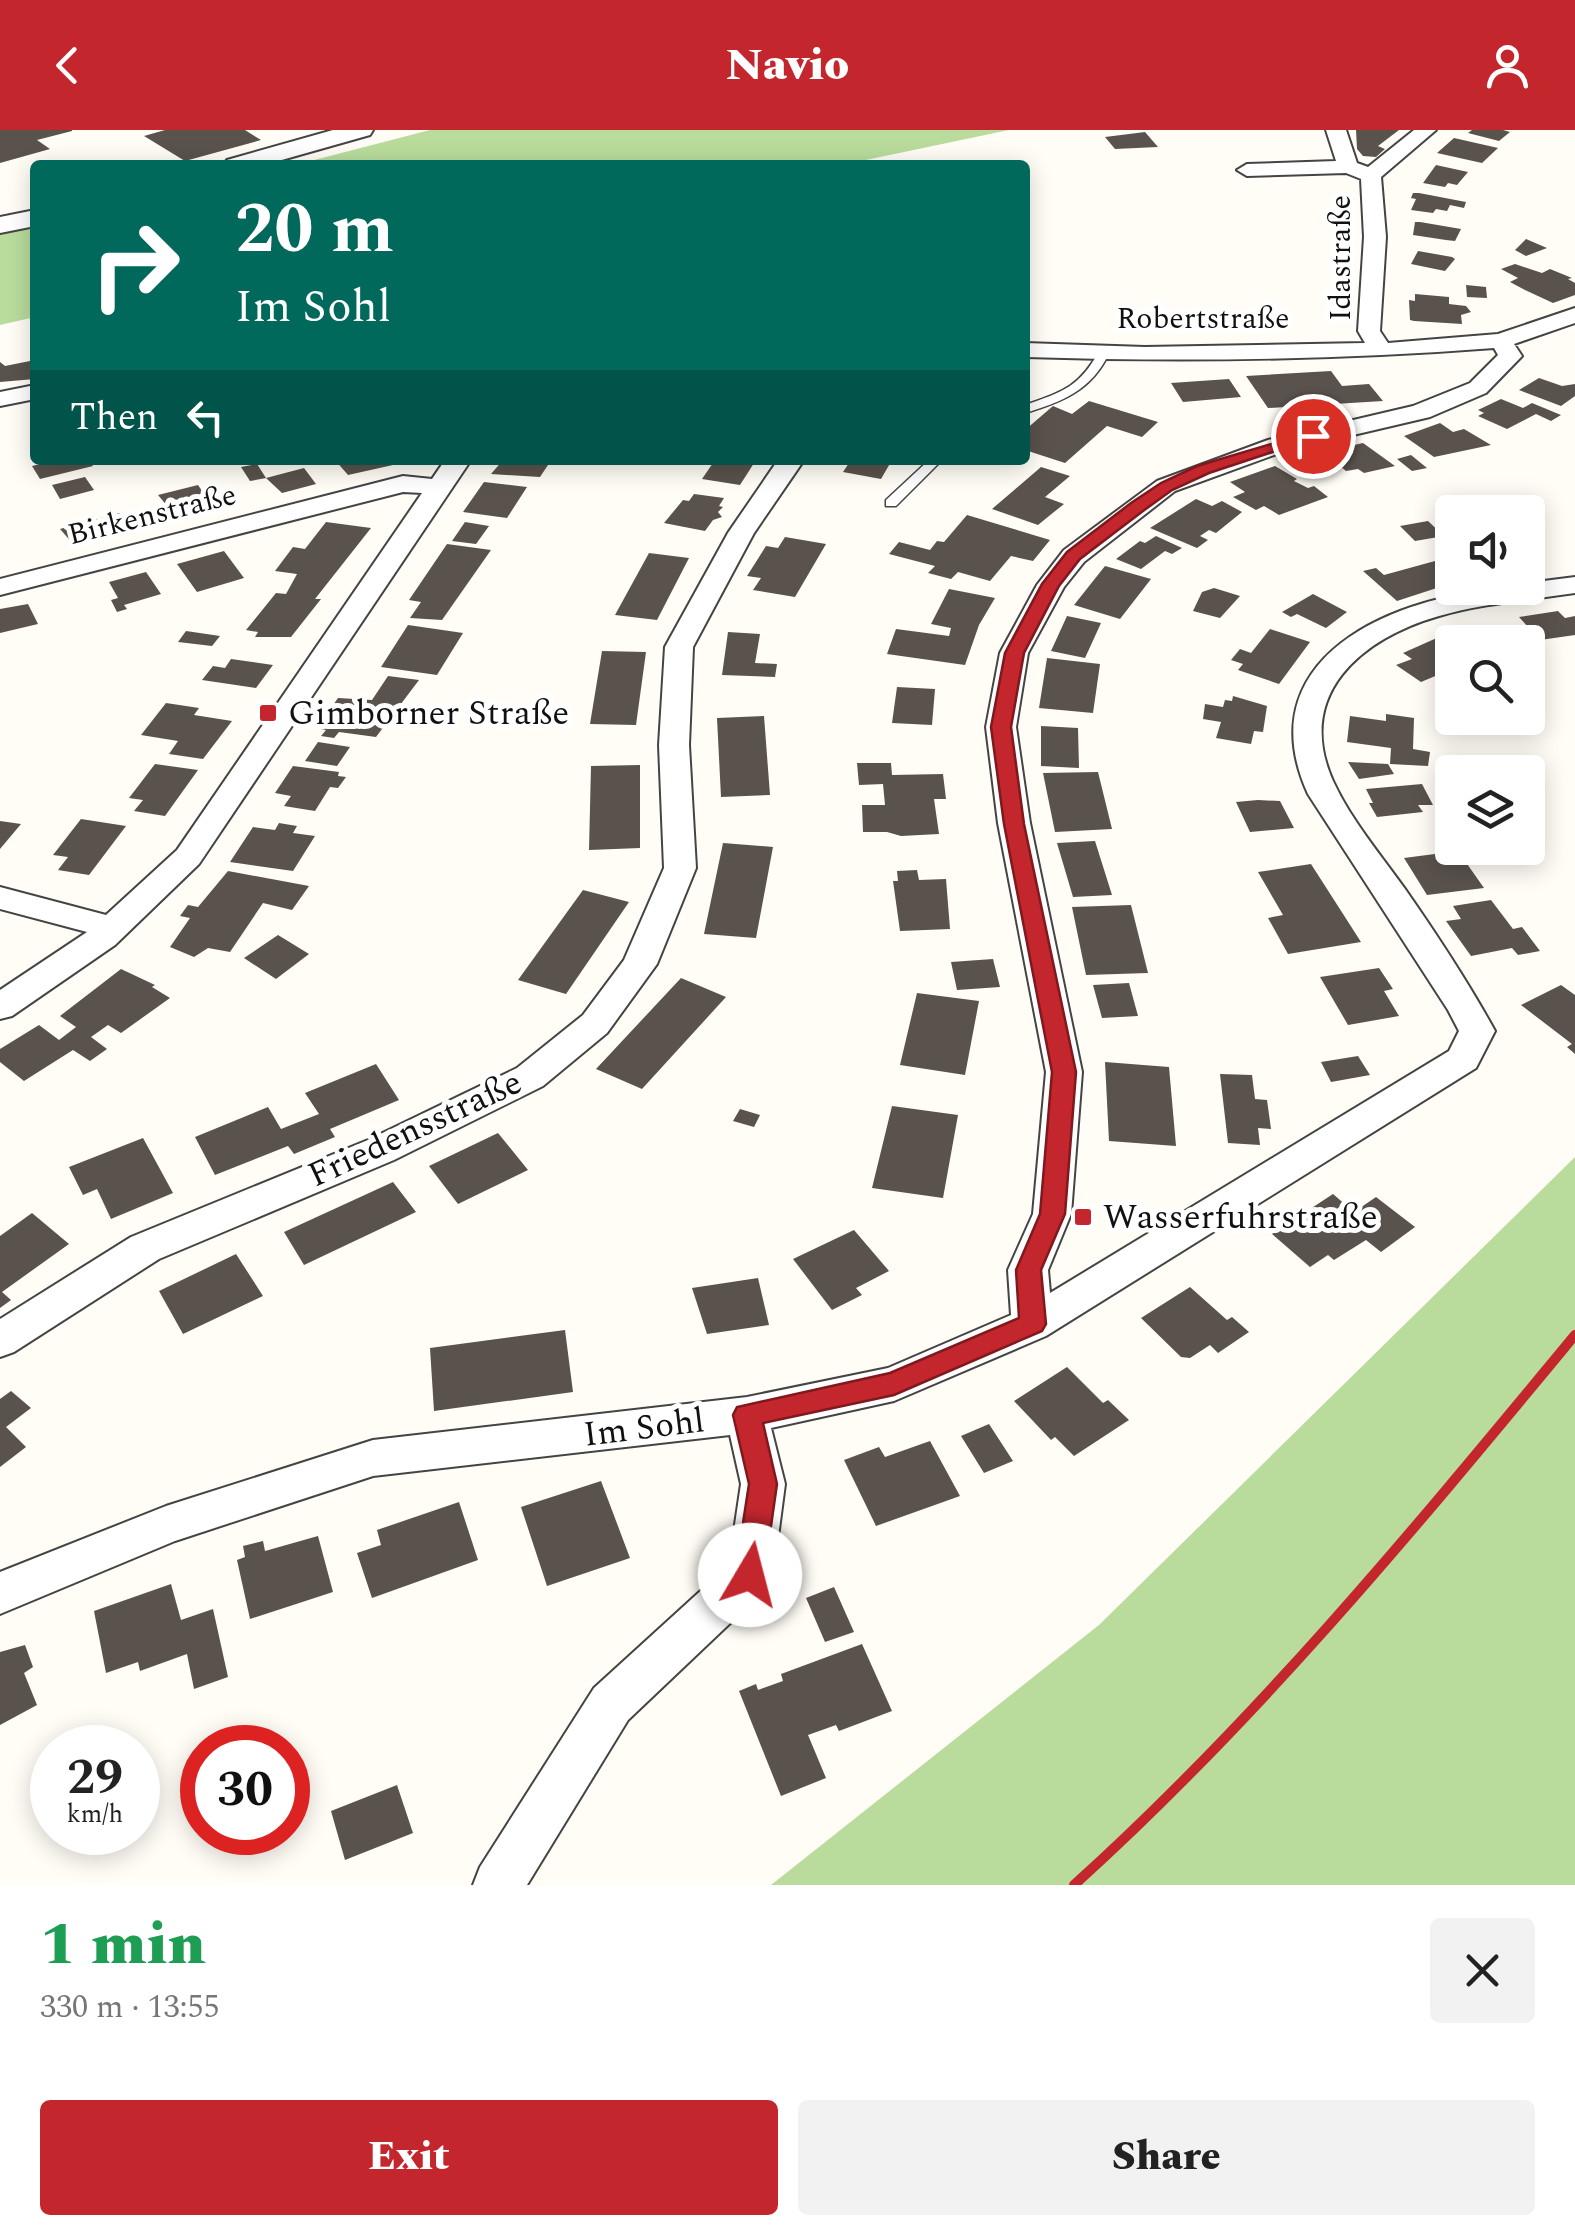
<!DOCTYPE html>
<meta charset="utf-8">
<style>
body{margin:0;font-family:Spectral,serif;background:#f2f2f2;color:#222;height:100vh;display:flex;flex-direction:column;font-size:38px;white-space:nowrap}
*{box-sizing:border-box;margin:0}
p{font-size:32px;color:#767676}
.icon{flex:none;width:55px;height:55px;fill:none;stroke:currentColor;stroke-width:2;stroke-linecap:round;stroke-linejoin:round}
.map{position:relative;height:1755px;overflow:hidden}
.side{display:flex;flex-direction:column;background:#fff;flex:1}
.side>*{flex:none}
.banner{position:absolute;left:30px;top:30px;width:1000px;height:305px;border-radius:10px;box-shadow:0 5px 25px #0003;background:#00695c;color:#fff;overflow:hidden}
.controls{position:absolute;left:1435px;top:365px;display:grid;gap:20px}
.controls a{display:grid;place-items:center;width:110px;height:110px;border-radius:10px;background:#fff;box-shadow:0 5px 25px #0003;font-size:50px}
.speed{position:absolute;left:30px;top:1595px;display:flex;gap:20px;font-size:50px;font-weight:700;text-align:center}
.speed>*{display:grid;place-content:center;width:130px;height:130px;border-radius:50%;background:#fff;box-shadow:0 5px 25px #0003;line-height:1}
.speed small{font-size:25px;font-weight:400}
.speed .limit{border:15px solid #d22;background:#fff;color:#111}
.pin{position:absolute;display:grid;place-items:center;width:85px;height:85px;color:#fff;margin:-42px;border:5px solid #fff;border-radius:50%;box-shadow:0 2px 10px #0007}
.me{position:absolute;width:110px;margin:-55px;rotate:8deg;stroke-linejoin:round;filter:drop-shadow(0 0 8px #0008)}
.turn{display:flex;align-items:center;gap:35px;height:210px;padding:0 40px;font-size:45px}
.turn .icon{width:130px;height:130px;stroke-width:2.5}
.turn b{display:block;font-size:70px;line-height:85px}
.then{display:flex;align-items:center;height:95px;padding:0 40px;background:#0003;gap:20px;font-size:38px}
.round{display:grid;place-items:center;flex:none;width:105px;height:105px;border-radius:10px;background:#f2f2f2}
.head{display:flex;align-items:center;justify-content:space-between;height:170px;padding:0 40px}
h1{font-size:60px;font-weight:800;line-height:75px;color:#1e9e55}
.primary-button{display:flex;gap:20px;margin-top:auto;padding:20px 40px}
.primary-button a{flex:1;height:115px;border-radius:10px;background:#c4262e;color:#fff;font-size:40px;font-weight:800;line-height:115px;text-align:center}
.primary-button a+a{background:#f2f2f2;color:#222}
header{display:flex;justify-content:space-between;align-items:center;height:130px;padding:0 40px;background:#c4262e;color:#fff;font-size:45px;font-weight:800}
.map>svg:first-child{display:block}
</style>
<header><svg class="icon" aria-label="back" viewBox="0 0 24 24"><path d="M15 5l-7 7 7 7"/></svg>Navio<svg class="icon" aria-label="person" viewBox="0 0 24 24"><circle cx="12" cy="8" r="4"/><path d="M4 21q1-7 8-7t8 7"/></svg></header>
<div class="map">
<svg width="1575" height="1755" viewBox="0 0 1575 1755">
<rect width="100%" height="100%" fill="#fffdf5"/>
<path fill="#b9dc9c" d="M430 0H1009L842 35H295Z
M35 96V187L0 195V102Z
M1575 1027V1755H771L1099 1495Z"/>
<path fill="#5a524d" d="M0 0H72V1L37 10 50 19 0 33Z
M165 0H245L261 10 185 31 144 6Z
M1356 0H1399L1378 16 1385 19 1376 27 1363 26 1357 19Z
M1472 0H1503L1510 2 1499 11 1468 3Z
M1145 2 1158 17 1115 19 1105 7Z
M1454 8 1498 18 1482 33 1437 23Z
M1436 35 1468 42 1457 55 1448 53 1445 57 1423 53Z
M1413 63H1419L1466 72 1464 78 1450 75 1447 81 1436 79 1433 83 1411 80 1416 69 1411 68Z
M1415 92H1420L1461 99 1455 111 1446 110 1413 105Z
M1526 109 1547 118 1526 126 1515 120Z
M1418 121 1452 127 1455 129 1445 141 1411 134Z
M1515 134 1542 143 1550 139 1572 148 1568 149 1575 153V165L1553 173 1525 160 1510 152 1518 148 1501 139Z
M1466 155 1486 157 1487 168 1467 167Z
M1415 164 1449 167V174L1466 176 1471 182 1461 185 1462 194 1414 191 1410 190 1409 170 1415 171Z
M35 230V249L0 252V232L5 236Z
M1331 241 1342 256 1369 254 1383 271 1268 278 1246 246Z
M1539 248 1562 256 1575 254V266L1561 276 1519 260Z
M1229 249 1241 267 1183 272 1171 253Z
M1501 269 1523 278 1532 273 1561 285 1551 291 1536 284 1507 299 1478 286 1484 283 1478 280Z
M1089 271 1158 292 1142 307 1107 296 1065 333 1025 320 1028 314 1025 300 1053 276 1072 284Z
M1440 293 1453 302 1464 299 1491 315 1434 327 1404 306Z
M1363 313 1395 336 1364 343 1358 339 1346 341 1323 322Z
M1411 325 1427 338 1412 341 1397 329Z
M57 330H90L93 336 40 349 32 336Z
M335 330H410L411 331 348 345Z
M503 330H543L541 333 548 335 540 347 491 344Z
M715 330H756L740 355 702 349Z
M851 330H892L881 349 843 342Z
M257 334 266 348 250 351 241 337Z
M1275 336 1297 349 1294 351 1308 358 1314 356 1328 367 1279 385 1264 376 1256 380 1233 367 1245 362 1230 352Z
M1041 337 1070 346 1045 367 1064 374 1049 386 1038 395 992 379Z
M304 338 316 354 282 363 266 348Z
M85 347 94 360 60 369 52 355Z
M484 352 527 357 507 388 463 382Z
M198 355 215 380 178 389 158 365Z
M694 364 724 368 719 376 723 377 718 382 722 387 713 390 705 401 664 393 683 370 689 371Z
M1196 369 1212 376 1222 371 1242 382 1216 403 1209 400 1200 406 1208 410 1197 418 1150 398Z
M120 383 130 401 74 415 60 399Z
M967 385 1050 410 1033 431 1011 426 990 451 958 442 951 449 928 443 935 436 889 424 899 412 930 420 937 411 944 412Z
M1428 391 1444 406 1415 411 1400 396Z
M326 392 371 398 315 469H321L291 507H255L258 502 246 500 276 463 286 464 297 444 275 441 293 417 305 419Z
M465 392 489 396 476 414 452 411Z
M1156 406 1182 418 1172 424 1165 421 1141 439 1116 429 1140 411 1145 413Z
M785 407 826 414 795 467 753 460 761 448 747 446 766 416 778 418Z
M447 414 491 420 442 490 410 488 421 472 409 470Z
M224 421 244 448 197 462 177 434Z
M649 423 689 428 657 490 615 485Z
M1435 431 1452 447V453L1397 471 1363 441 1376 438 1384 445Z
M1105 436 1151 449 1120 489 1074 475Z
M146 442 161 464 124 475 127 479 117 482 111 470 118 468 109 452Z
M1214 458 1240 466 1220 488 1193 481 1202 462Z
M949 459 995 468 979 495 965 535 887 524 896 499 949 506 951 498 931 494Z
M1313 464 1347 482 1326 498 1297 484 1291 487 1282 482Z
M28 474 38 494 0 503V479Z
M1558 481 1565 488 1575 486V505L1540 510 1519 487Z
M1067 486 1101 493 1085 528 1051 521Z
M408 495 463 503 437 545 381 537Z
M1270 499 1310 512 1279 554 1238 540 1243 534 1231 530 1240 519 1251 523Z
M1457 499 1478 512H1452V539L1421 552 1396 535 1412 529 1403 523Z
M186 501 220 506 212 516 178 512Z
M728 502 760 504 755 533 777 534 775 547 722 545Z
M602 521 646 522 636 595 590 594Z
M1047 528 1100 534 1093 583 1039 578Z
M231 529 273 535 256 558 202 550 213 536 225 538Z
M388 546 419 550 376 607 339 602 334 608 321 606 326 600 317 598 338 568 372 570Z
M897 557 935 559 932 595 892 593Z
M1233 566 1267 576 1263 602 1254 601 1251 614 1216 608 1221 592 1203 589 1205 574 1223 577 1225 570 1232 571Z
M166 573 199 578 194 585 232 591 203 629 169 624 178 611 141 605Z
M1386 584 1414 588 1413 619 1430 622 1428 636 1390 634 1391 618 1347 612 1350 586 1386 591Z
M764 586 770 665 721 667 717 588Z
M1041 596 1078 598 1079 638 1041 636Z
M318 612 350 617 337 636 305 631Z
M1348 632 1388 634 1394 644 1359 649Z
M857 633H891L892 645 943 644 946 669H934L939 704 901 706 887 702H863L862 675H885L883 654 859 655Z
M155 634 198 640 165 686 134 681 143 670 129 668Z
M640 635V718L589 720 591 636Z
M293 636 339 642 338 646 346 647 338 658 330 657 315 681 284 676 291 666 275 663Z
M1098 642 1112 699 1055 702 1043 643Z
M1422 654 1433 675H1418L1423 682 1377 687 1369 673H1373L1366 659Z
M1258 670 1280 671 1294 698 1250 702 1236 672Z
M81 689 126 696 89 745 58 740 68 727 53 725Z
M0 691 21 694 0 719Z
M279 693 297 696 293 703 315 706 293 741 230 732 253 697 275 700Z
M1095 711 1112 765 1073 767 1057 713Z
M723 713 773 717 756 808 704 804Z
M1458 721 1484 758 1427 765 1404 728Z
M1311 734 1361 812 1288 824 1268 788 1283 785 1258 742Z
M917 740 919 750 946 749 950 799 900 801 893 751H898L897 741Z
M228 741 309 756 292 780 263 773 230 822 208 818 194 827 170 817 190 788 180 786 188 775 198 777Z
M583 760 629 772 566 864 518 850Z
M1491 770 1513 799 1522 797 1540 821 1518 825 1512 818 1471 826 1446 791 1461 789 1453 776Z
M1131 775 1148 843 1086 845 1072 777Z
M278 805 309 824 276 849 244 828Z
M993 829 1000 857 957 860 951 832Z
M1379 838 1393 859 1384 861 1399 886 1348 895 1320 847Z
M121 839 155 855 152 857 170 868 121 903 108 895 91 907 107 919 90 931 73 920 24 951 0 932V919L39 895 59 910 76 897 60 886Z
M681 848 726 867 642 959 596 939Z
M1129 853 1138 886 1102 888 1093 855Z
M1561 855 1575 865V924L1567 917 1572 914 1521 875Z
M917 863 979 871 965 945 900 935Z
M1358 926 1370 945 1331 952 1321 932Z
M1105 932 1169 937 1176 1016 1109 1011Z
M376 934 399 970 330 999 335 1007 294 1024 288 1016 215 1045 195 1007 268 977 281 999 319 984 305 963Z
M1220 944 1252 945 1255 969 1267 970 1271 999 1258 998 1260 1015 1228 1013Z
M892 976 958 985 943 1068 872 1058Z
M740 979 760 985 754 997 733 991Z
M498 1003 528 1040 458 1074 429 1036Z
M143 1008 173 1063 111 1089 97 1059 83 1065 69 1037Z
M393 1052 416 1082 304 1135 284 1102Z
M1333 1064 1354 1082 1376 1067 1415 1097 1381 1122 1366 1110 1334 1130 1328 1125 1310 1137 1272 1104Z
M32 1083 69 1114 2 1162 11 1170 0 1178V1106Z
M854 1100 889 1141 856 1158 862 1165 832 1180 793 1129Z
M236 1124 263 1166 183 1204 159 1161Z
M758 1148 769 1195 707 1204 692 1158Z
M1190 1157 1227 1190 1232 1187 1249 1202 1218 1223 1210 1215 1190 1228 1181 1227 1141 1188Z
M565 1200 573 1262 434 1281 430 1218Z
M1067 1237 1103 1273 1108 1270 1129 1290 1074 1326 1055 1307 1051 1310 1014 1271Z
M11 1261 31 1278 6 1297 26 1317 0 1337V1269Z
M989 1294 1013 1331 984 1343 961 1306Z
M930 1311 960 1366 876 1396 844 1330 879 1317 885 1327Z
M601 1351 630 1428 547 1456 521 1377Z
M459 1372 478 1430 372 1468 357 1423 381 1415 377 1400Z
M318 1406 333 1462 250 1489 237 1430 245 1427 243 1416 263 1411 265 1421Z
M171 1454 181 1490 213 1479 228 1547 194 1559 187 1524 140 1541 138 1532 106 1543 94 1481Z
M834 1457 854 1502 825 1512 806 1468Z
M862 1514 892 1581 839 1601 836 1595 808 1605 826 1648 781 1666 739 1561 756 1554 758 1560 783 1551 781 1544Z
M25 1515 33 1537 24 1543 37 1575 0 1595V1522Z
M397 1655 413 1703 345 1730 331 1681Z"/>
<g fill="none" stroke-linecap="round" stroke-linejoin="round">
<g stroke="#444" stroke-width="3">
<path id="service" d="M1099 221 1109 223C1092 260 1062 272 1025 283V275C1062 262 1080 257 1099 221Z
M929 330H942L896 376H886V370Z"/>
</g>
<g stroke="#444" stroke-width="4">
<path id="minor" d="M1326 0H1346L1357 33 1368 37 1414 0H1436L1381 47 1386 107 1380 201 1388 213 1498 204 1575 178V193L1514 214 1522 226 1486 263 1430 287 1285 321 1175 361 1084 432 1064 457 1028 523 1016 597 1030 693 1082 942 1071 1084 1048 1140 1050 1163 1449 921 1459 901 1448 880 1308 664C1242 519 1413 458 1528 458V453L1575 447V463C1530 470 1483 473 1439 486 1362 508 1294 564 1333 651 1351 690 1380 724 1405 759 1437 805 1468 852 1495 901L1476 938 1046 1206 894 1271 771 1298 785 1354 773 1445 766 1459 628 1590 527 1755H473L480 1737 594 1558 729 1435 741 1354 730 1305 373 1346 175 1411 0 1484V1442L166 1376 373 1310 747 1267 888 1238 1011 1185 1008 1140 1033 1084 1046 942 998 693 986 597 1000 523 1037 455 1064 420 1157 351 1268 310 1413 276 1470 253 1498 225 1494 218C1338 230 1182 232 1025 227V213L1145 217 1365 213 1358 201 1364 107 1361 49 1346 43 1247 46 1237 40 1247 34 1336 31Z
M35 255V269L0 276V262Z
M445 330H471L199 734 115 815 12 886 0 889V860L87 802 0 779V757L106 785 177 720 422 363 403 362 0 465V449L403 346 432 349Z
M778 330H804L754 403 693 517 689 615 696 738 657 834 607 903 543 956 394 1030 159 1129 14 1222 0 1227V1189L131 1107 368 1010 517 938 583 885 624 830 664 738 659 615 665 517 728 403Z"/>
</g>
<g stroke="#444" stroke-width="4">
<path id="tertiary" d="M333 0H373L370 5 264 35H223L227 30Z
M35 80V96L0 103V87Z"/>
</g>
<use href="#service" fill="#fff" fill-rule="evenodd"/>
<use href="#minor" fill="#fff" fill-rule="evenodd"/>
<use href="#tertiary" fill="#fff" fill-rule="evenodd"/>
<path stroke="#c4262e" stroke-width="10" d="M1074 1755C1259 1588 1416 1397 1575 1205"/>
</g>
<path fill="#c4262e" stroke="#7f191e" stroke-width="2.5" d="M1308 303 1321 306 1209 343 1172 360 1143 381 1080 429 1059 456 1024 523 1011 597 1024 694 1076 942 1065 1084 1041 1140 1046 1194 1042 1201 894 1265 763 1293 777 1354 764 1445 760 1455 750 1458 739 1455 735 1445 749 1354 733 1285 737 1277 890 1243 1019 1188 1016 1140 1040 1084 1052 942 1004 694 991 597 1005 523 1042 454 1067 422 1131 373 1161 353 1197 336Z"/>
<g fill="#c4262e" stroke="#fff" stroke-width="4">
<rect x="258" y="573" width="20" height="20" rx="5"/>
<rect x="1073" y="1077" width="20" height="20" rx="5"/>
</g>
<g text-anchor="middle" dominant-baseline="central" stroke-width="10" stroke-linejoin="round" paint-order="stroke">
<g font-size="30" fill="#111" stroke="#fff">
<text transform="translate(1341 128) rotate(-90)">Idastraße</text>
<text x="1203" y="189">Robertstraße</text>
<text transform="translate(152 385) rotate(-14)">Birkenstraße</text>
</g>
<g font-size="35" fill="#111" stroke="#fff" text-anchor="start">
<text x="288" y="583">Gimborner Straße</text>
<text x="1103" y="1087">Wasserfuhrstraße</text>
</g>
<g font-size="35" fill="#111" stroke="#fff">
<text transform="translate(415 999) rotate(-25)">Friedensstraße</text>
<text transform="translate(644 1298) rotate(-7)">Im Sohl</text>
</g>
</g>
</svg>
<div class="controls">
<a><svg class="icon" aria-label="sound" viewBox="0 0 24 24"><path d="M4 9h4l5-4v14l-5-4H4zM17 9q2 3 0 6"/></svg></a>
<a><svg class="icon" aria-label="search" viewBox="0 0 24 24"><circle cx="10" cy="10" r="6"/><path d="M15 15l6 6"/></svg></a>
<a><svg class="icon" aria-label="layers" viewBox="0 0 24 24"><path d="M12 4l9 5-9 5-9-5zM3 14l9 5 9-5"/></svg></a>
</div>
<div class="speed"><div>29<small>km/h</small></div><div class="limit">30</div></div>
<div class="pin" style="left:1313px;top:306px;background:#d93025"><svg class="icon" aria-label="arrive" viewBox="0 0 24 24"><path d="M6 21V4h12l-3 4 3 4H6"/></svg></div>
<svg class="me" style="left:750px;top:1445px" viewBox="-20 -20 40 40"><circle r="19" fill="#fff"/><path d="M0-13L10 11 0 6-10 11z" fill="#c4262e"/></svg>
<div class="banner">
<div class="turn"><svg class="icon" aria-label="right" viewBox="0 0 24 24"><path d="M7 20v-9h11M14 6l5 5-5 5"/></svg><div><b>20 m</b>Im Sohl</div></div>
<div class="then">Then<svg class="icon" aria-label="left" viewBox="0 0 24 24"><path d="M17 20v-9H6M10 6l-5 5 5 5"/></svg></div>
</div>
</div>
<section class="side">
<div class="head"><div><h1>1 min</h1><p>330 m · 13:55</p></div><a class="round"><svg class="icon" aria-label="close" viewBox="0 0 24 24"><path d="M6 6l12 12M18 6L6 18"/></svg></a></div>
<div class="primary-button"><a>Exit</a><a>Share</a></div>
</section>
